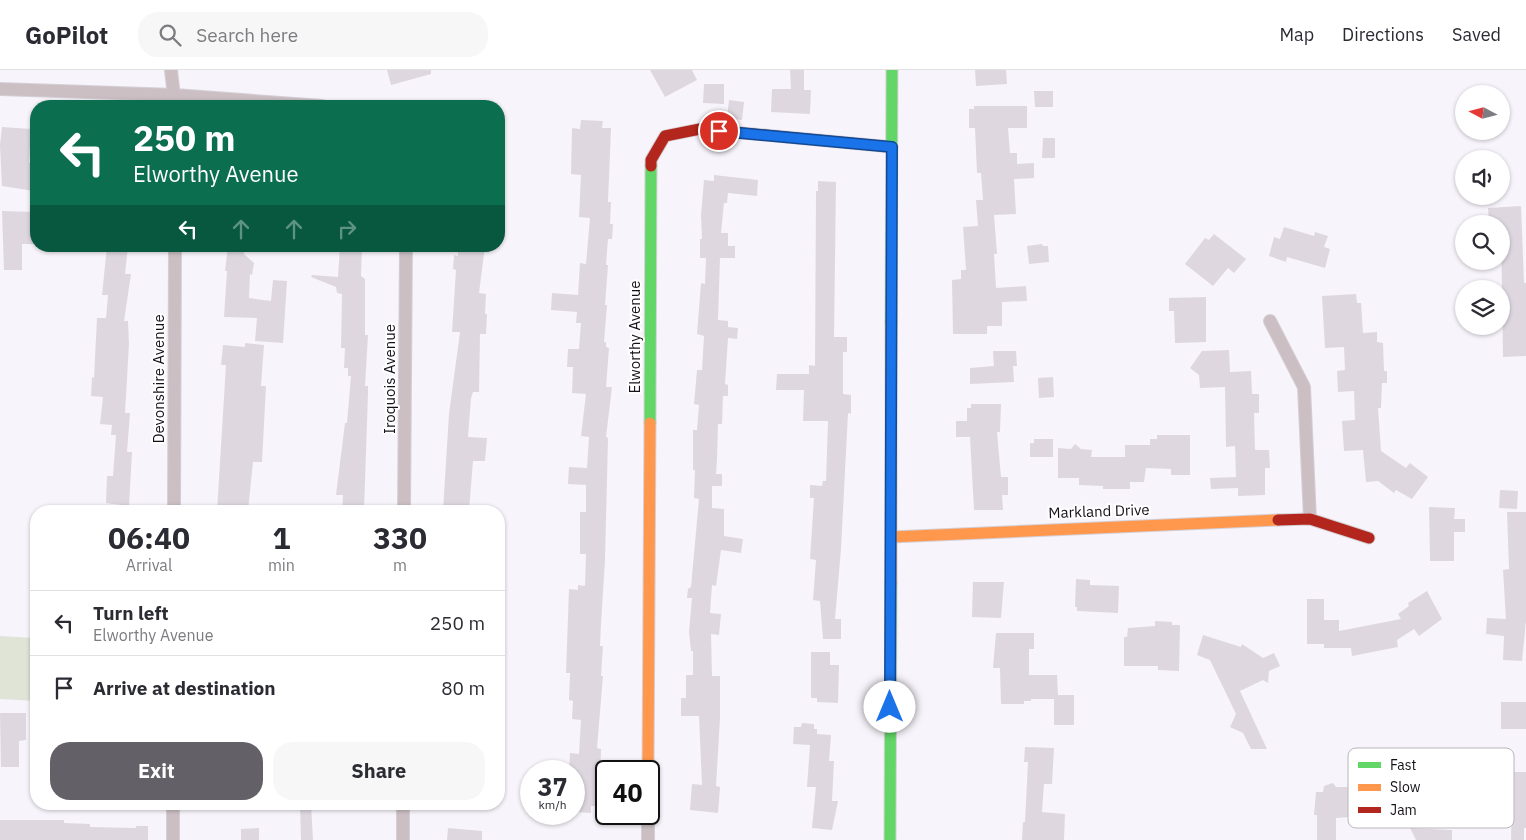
<!DOCTYPE html>
<style>
body{margin:0;font-family:"IBM Plex Sans",sans-serif;background:#f7f7f7;color:#2b2b33;height:100vh;display:flex;flex-direction:column;font-size:19px;white-space:nowrap}
*{box-sizing:border-box;margin:0}
p{font-size:16px;color:#7c7c81}
.icon{flex:none;width:28px;height:28px;fill:none;stroke:currentColor;stroke-width:2;stroke-linecap:round;stroke-linejoin:round}
.map{position:relative;flex:1;overflow:hidden}
.panel{position:absolute;left:30px;top:435px;width:475px;height:305px;display:flex;flex-direction:column;background:#fff;border-radius:20px;box-shadow:0 1px 4px #0004}
.panel>*{flex:none}
.hud{position:absolute;left:30px;top:30px;width:475px;height:152px;border-radius:20px;box-shadow:0 1px 4px #0004;background:#0b6e4f;color:#fff;overflow:hidden}
.needle{width:32px;rotate:277deg}
.tools{position:absolute;left:1455px;top:15px;display:grid;gap:10px}
.tools a{display:grid;place-items:center;width:55px;height:55px;border-radius:50%;background:#fff;box-shadow:0 1px 4px #0004;font-size:25px}
.speed{position:absolute;left:520px;top:690px;display:flex;gap:10px;font-size:25px;font-weight:700;text-align:center}
.speed>*{display:grid;place-content:center;width:65px;height:65px;border-radius:50%;background:#fff;box-shadow:0 1px 4px #0004;line-height:1}
.speed small{font-size:12px;font-weight:400}
.speed .limit{border:2px solid #111;border-radius:8px;background:#fff;color:#111}
.pin{position:absolute;display:grid;place-items:center;width:42px;height:42px;color:#fff;margin:-21px;border:2px solid #fff;border-radius:50%;box-shadow:0 1px 5px #0007}
.me{position:absolute;width:55px;margin:-28px;rotate:0deg;stroke-linejoin:round;filter:drop-shadow(0 0 4px #0008)}
.turn{display:flex;align-items:center;gap:18px;height:105px;padding:0 20px;font-size:22px}
.turn .icon{width:65px;height:65px;stroke-width:2.5}
.turn b{display:block;font-size:35px;line-height:42px}
.lanes{display:flex;align-items:center;height:48px;padding:0 20px;background:#0003;justify-content:center;gap:25px;direction:ltr}
.lanes .off{opacity:.35}
.eta{display:flex;justify-content:space-evenly;align-items:center;height:85px;text-align:center}
.eta b{font-size:30px;font-weight:800;line-height:35px}
.primary-button{display:flex;gap:10px;margin-top:auto;padding:10px 20px}
.primary-button a{flex:1;height:58px;border-radius:20px;background:#646067;color:#fff;font-size:20px;font-weight:800;line-height:58px;text-align:center}
.primary-button a+a{background:#f7f7f7;color:#2b2b33}
ul{padding:0;list-style:none}
li{display:flex;align-items:center;gap:15px;height:65px;padding:0 20px;border-top:1px solid #e1e1e2}
li div{flex:1}
li b{display:block;font-size:19px}
li em{font-style:normal}
header{display:flex;align-items:center;gap:30px;box-sizing:border-box;height:70px;padding:0 25px;background:#fff;border-bottom:1px solid #e1e1e2}
header strong{font-size:24px}
nav{display:flex;gap:28px;margin-inline-start:auto;font-size:18px}
.search{width:350px;height:45px;background:#f7f7f7;display:flex;align-items:center;gap:12px;box-sizing:border-box;padding:0 18px;border-radius:20px;color:#7c7c81;font-size:19px}
.map>svg:first-child{display:block}
</style>
<header>
<strong>GoPilot</strong>
<div class="search"><svg class="icon" aria-label="search" viewBox="0 0 24 24"><circle cx="10" cy="10" r="6"/><path d="M15 15l6 6"/></svg>Search here</div>
<nav><a>Map</a><a>Directions</a><a>Saved</a></nav>
</header>
<div class="map">
<svg width="1526" height="770" viewBox="0 0 1526 770">
<rect width="100%" height="100%" fill="#f8f4fb"/>
<path fill="#e0e4d7" d="M0 566 36 568V631L0 629Z"/>
<path fill="#ded7e0" d="M387 0H431V4L391 15Z
M650 0H692L697 10 665 27Z
M790 0H804V20H811L810 44 771 42 772 19H791Z
M975 0H1006L1007 14 976 16Z
M704 14H724V34L703 33Z
M1034 21H1053V37H1035Z
M729 30 744 32 742 50 727 48Z
M974 36H1027V58H1008L1010 83H1017V94L1034 93V108L1014 109 1016 144 994 145 997 184H994L996 218 1026 216 1027 231 1002 232V256H987V264H953L952 210 961 209V200H966L963 157 978 156 976 130H983L981 103H977L975 58H969V39H974Z
M581 50 603 51 602 58H611L608 132H611L610 154H613L612 169H608L606 195H608L605 235H607L604 272H606V277L609 278 606 317H612L606 367 608 368 605 490 601 554 600 576H603L601 606H603L597 678 601 679 600 712 599 736H591V743L575 742 576 703 569 701 570 683 579 684 581 650 572 649 573 631 569 630 570 603H566L569 519 578 520V515L585 516 586 484H580V442H586V415L568 414 569 397 587 398 589 367 581 366 586 324 572 323 573 297H567L568 279H579L581 253H576L577 242 551 240 552 223 578 225 580 193 586 194 590 148 579 147 581 105 571 104 572 58 580 59Z
M2 57 31 59 29 93H36L34 121 2 116 0 75Z
M1043 68H1055V88H1042Z
M714 105 758 110 757 126 728 123 727 133H724L721 163H728V176H735V188H720L718 250 728 251V257L738 258 737 269 728 268 725 314 728 315V326H723L722 354H718L717 389 716 404H722V416H712V438L724 439V466L743 469 741 483 721 480 716 516 712 515 710 543 721 544 719 565 711 564 712 606H720V648L716 716 720 717 718 743 690 740 692 714 702 715 699 646H681V628H686V605H693V581H691L689 562 692 528H687L688 519 691 517 699 429 694 428 695 400H693V360H697L699 335 694 334 697 300H702L704 266 697 264 701 213 705 214 706 188H700V169H702L701 145 704 110 714 111Z
M818 111 836 112 834 267H847V282H843V324L851 325V344L848 343 841 479 835 549H841V569H823L820 531 813 530 816 490 810 489 814 428H810V415L822 416 823 411H826L828 351H803L804 320H776L777 304H809V295L815 296 816 121H818Z
M1521 136 1524 213H1526V286L1503 287 1501 154H1489L1488 138Z
M2 141 36 142V174H22V200H4Z
M1284 157 1314 166 1315 162 1328 166 1324 177 1330 179 1325 198 1287 187 1286 192 1269 186 1274 167 1280 169Z
M1214 164 1246 189 1234 203 1228 198 1213 216 1185 194 1205 168 1209 170Z
M1042 174 1043 176H1048L1049 192 1029 194 1027 176Z
M107 176H128L125 204H131L124 251H128L129 274 125 343H130L127 382H132L129 436 106 433 107 406H113L116 365H111L112 355 100 354 103 327 91 326 92 307 94 308 97 248H106L108 225H102Z
M228 176H245L244 184 254 193 252 205 250 204 249 228 271 231 273 210 287 211 283 273 255 271 257 248 224 247 227 201H225Z
M340 176H362L361 206 365 209V265H368L365 316H368V323L364 441H342L343 425H336L345 353H347L351 306H348V298H344L345 278H341L342 224 337 223 336 217 311 207 312 205 338 207Z
M470 176H485L479 223 486 224 485 244H487L486 264H480L479 322H473L471 328 468 367 487 368 485 391H473L469 441H443L449 344 460 262H452L456 200 453 199 454 185 458 186V177Z
M1356 224 1357 233H1361L1363 263 1377 262V272L1383 273 1384 301H1387V313H1382L1381 338H1378L1381 381 1406 398 1410 393 1428 407 1412 429 1396 420 1394 423 1378 411 1366 412 1363 380 1344 381 1342 351 1355 350 1354 321 1338 322 1337 301 1345 300 1344 277 1325 278 1322 226Z
M1206 227V272L1175 273 1174 241H1169V228Z
M245 273 264 275 261 316H266L262 392H253L248 441H217L226 295H221L223 275 245 277Z
M1229 280 1230 302 1251 301 1252 324H1259V343H1254L1255 380H1269L1270 398H1265V425L1238 426V418L1211 419 1210 408 1236 407 1235 376 1226 377 1225 317 1200 318 1199 305 1190 298 1202 281Z
M993 281H1016L1017 296H1013L1014 312 970 314V298L994 296Z
M1053 307 1054 327 1039 328 1038 308Z
M971 334H1001L1000 362H997L1001 407H1008V425H1002L1003 440H974L970 367H956V351H967V338H971Z
M1157 365H1190V405H1171V399L1146 398 1144 412H1130V419H1103V416L1079 415V408H1058V378L1071 379 1075 374 1081 379 1092 380 1091 387H1125V375H1150V369H1157Z
M1034 369H1053V387H1030V373H1034Z
M1500 420 1518 421 1517 439 1499 438Z
M1429 437 1455 438 1454 449H1465V462H1454V491H1430Z
M1507 442H1526V551L1522 591 1503 590 1504 566 1486 564 1487 548 1506 549 1503 500 1509 499Z
M1076 509 1090 510V515L1119 516 1118 543 1077 541V537H1075Z
M973 512H1004L1001 548 972 547Z
M1427 521 1442 549 1419 566 1414 559 1397 570 1398 577 1352 586 1351 578H1324V574H1307V529H1324V550H1339V561L1401 549 1398 544 1409 536 1408 533Z
M1155 551 1172 552V555H1180L1179 601 1158 600V596H1124V567H1127L1128 558 1155 556Z
M996 563H1034V579H1029V605H1057L1058 625H1074V655H1054V629H1031V631H1024V634H1001L1000 598H993Z
M1203 565 1241 577 1242 574 1263 588 1274 583 1280 596 1269 601 1268 613 1263 610 1240 621 1267 679H1251L1243 663 1230 657 1236 644 1210 590 1197 585Z
M811 582H830V595H839L838 633 817 632V628H811Z
M1501 632H1526V659H1501Z
M0 643H26V670L19 671V697H1Z
M802 653 814 654V659H817V664L831 665 829 691H834L832 731H838L832 760 812 758 816 717H807L810 675 793 674 794 657H801Z
M1025 677 1054 678 1052 714H1044L1042 742 1065 744 1064 770H1022L1023 752H1025L1028 692H1024Z
M1504 702H1526V758H1524V770H1511L1512 725H1503Z
M1392 703 1405 711 1408 707 1437 724 1434 730 1439 733 1424 756 1394 737 1362 746 1336 748V770H1317V745H1314L1316 722H1323L1324 716 1333 713 1336 717H1352V723L1385 715Z
M300 734H311L313 770H301Z
M0 750H64V753L90 754V757L136 758V756H148V770H0Z
M259 758V770H241V759Z
M448 758 482 761V770H447Z
M1410 758 1452 760V770H1416Z"/>
<g fill="none" stroke-linecap="round" stroke-linejoin="round">
<g stroke="#d4d0d6" stroke-width="14">
<path id="street" d="M171 0 175 36
M0 19 175 25 322 36
M1270 251 1304 317 1310 449
M174 441 175 176
M404 441 406 176
M173 770V734
M403 770V734
M648 770V744"/>
</g>
<g stroke="#d4d0d6" stroke-width="13">
<path id="fast" d="M891 252 892 0
M650 353 651 96
M890 770 891 513"/>
</g>
<g stroke="#d4d0d6" stroke-width="13">
<path id="slow" d="M891 467 1278 450
M891 513V252
M648 701 650 353"/>
</g>
<g stroke="#d4d0d6" stroke-width="13">
<path id="jam" d="M651 96V90L665 66 700 59 892 77
M1278 450 1310 449 1369 468"/>
</g>
<use href="#street" stroke="#cbbfc3" stroke-width="12"/>
<use href="#fast" stroke="#63d668" stroke-width="11"/>
<use href="#slow" stroke="#ff974d" stroke-width="11"/>
<use href="#jam" stroke="#b3261e" stroke-width="11"/>
</g>
<g fill="none" stroke-linecap="round" stroke-linejoin="round">
<g stroke="#114b97" stroke-width="12">
<path id="route" d="M719 61 892 77 890 637"/>
</g>
<use href="#route" stroke="#1a73e8" stroke-width="9"/>
</g>
<g text-anchor="middle" dominant-baseline="central" stroke-width="4" stroke-linejoin="round" paint-order="stroke">
<g font-size="15" fill="#141017" stroke="#fff">
<text transform="translate(634 267) rotate(-90)">Elworthy Avenue</text>
<text transform="translate(158 309) rotate(-90)">Devonshire Avenue</text>
<text transform="translate(389 309) rotate(-90)">Iroquois Avenue</text>
<text transform="translate(1099 441) rotate(-2)">Markland Drive</text>
</g>
</g>
<rect x="1348" y="678" width="166" height="80" rx="8" fill="#fff" stroke="#b8b7b9" stroke-width="1"/>
<rect x="1358" y="692" width="23" height="6" fill="#63d668"/>
<rect x="1358" y="714" width="23" height="7" fill="#ff974d"/>
<rect x="1358" y="737" width="23" height="6" fill="#b3261e"/>
<g font-size="14" fill="#141017">
<text x="1390" y="700">Fast</text>
<text x="1390" y="722">Slow</text>
<text x="1390" y="745">Jam</text>
</g>
</svg>
<div class="tools">
<a><svg class="needle" viewBox="-14 -14 28 28"><path d="M0-13l5 13h-10z" fill="#e53935"/><path d="M0 13l5-13h-10z" fill="#7c7c81"/></svg></a>
<a><svg class="icon" aria-label="sound" viewBox="0 0 24 24"><path d="M4 9h4l5-4v14l-5-4H4zM17 9q2 3 0 6"/></svg></a>
<a><svg class="icon" aria-label="search" viewBox="0 0 24 24"><circle cx="10" cy="10" r="6"/><path d="M15 15l6 6"/></svg></a>
<a><svg class="icon" aria-label="layers" viewBox="0 0 24 24"><path d="M12 4l9 5-9 5-9-5zM3 14l9 5 9-5"/></svg></a>
</div>
<div class="speed"><div>37<small>km/h</small></div><div class="limit">40</div></div>
<div class="pin" style="left:719px;top:61px;background:#d93025"><svg class="icon" aria-label="arrive" viewBox="0 0 24 24"><path d="M6 21V4h12l-3 4 3 4H6"/></svg></div>
<svg class="me" style="left:890px;top:637px" viewBox="-20 -20 40 40"><circle r="19" fill="#fff"/><path d="M0-13L10 11 0 6-10 11z" fill="#1a73e8"/></svg>
<div class="hud">
<div class="turn"><svg class="icon" aria-label="left" viewBox="0 0 24 24"><path d="M17 20v-9H6M10 6l-5 5 5 5"/></svg><div><b>250 m</b>Elworthy Avenue</div></div>
<div class="lanes"><svg class="icon" aria-label="left" viewBox="0 0 24 24"><path d="M17 20v-9H6M10 6l-5 5 5 5"/></svg><svg class="icon off" aria-label="ahead" viewBox="0 0 24 24"><path d="M12 20V5M6 11l6-6 6 6"/></svg><svg class="icon off" aria-label="ahead" viewBox="0 0 24 24"><path d="M12 20V5M6 11l6-6 6 6"/></svg><svg class="icon off" aria-label="right" viewBox="0 0 24 24"><path d="M7 20v-9h11M14 6l5 5-5 5"/></svg></div>
</div>
<section class="panel">
<div class="eta">
<div><b>06:40</b><p>Arrival</p></div>
<div><b>1</b><p>min</p></div>
<div><b>330</b><p>m</p></div>
</div>
<ul>
<li><svg class="icon" aria-label="left" viewBox="0 0 24 24"><path d="M17 20v-9H6M10 6l-5 5 5 5"/></svg><div><b>Turn left</b><p>Elworthy Avenue</p></div><em>250 m</em></li>
<li><svg class="icon" aria-label="arrive" viewBox="0 0 24 24"><path d="M6 21V4h12l-3 4 3 4H6"/></svg><div><b>Arrive at destination</b></div><em>80 m</em></li>
</ul>
<div class="primary-button"><a>Exit</a><a>Share</a></div>
</section>
</div>
